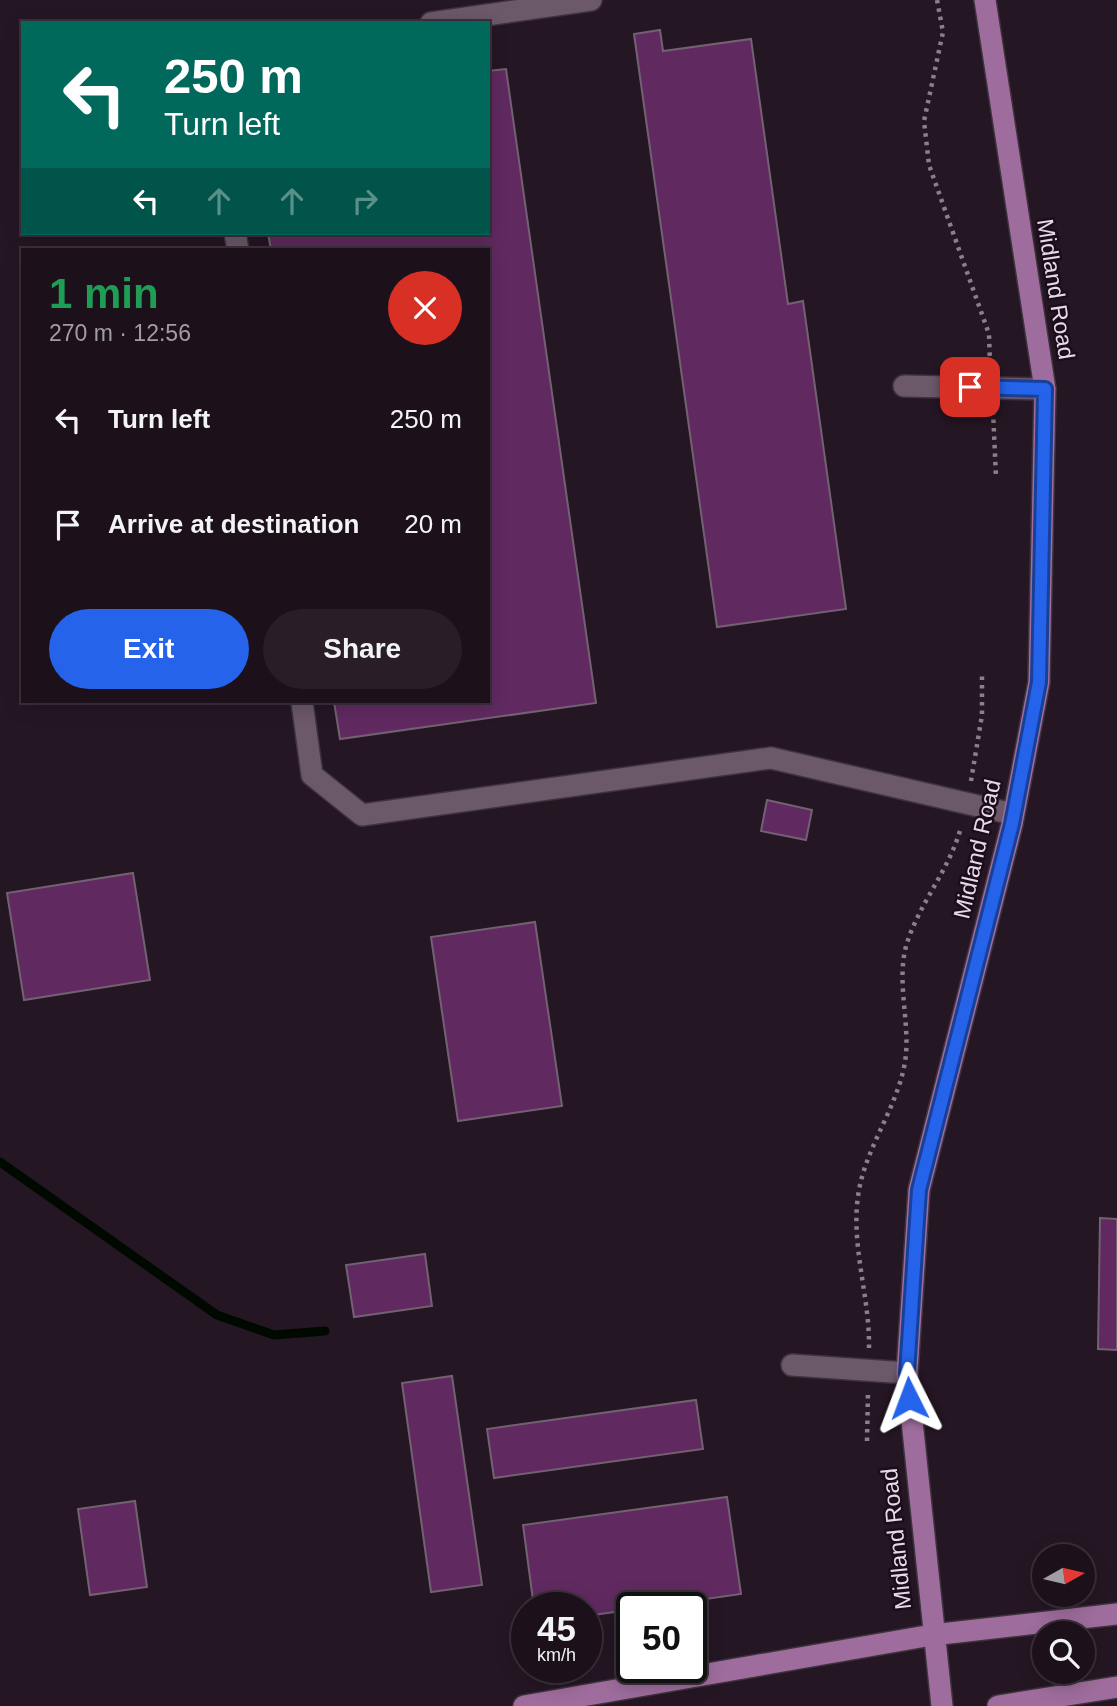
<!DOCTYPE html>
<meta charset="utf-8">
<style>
body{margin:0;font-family:Helvetica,sans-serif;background:#291e28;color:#f1f3f6;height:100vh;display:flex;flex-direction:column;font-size:26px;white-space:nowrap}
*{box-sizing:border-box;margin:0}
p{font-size:23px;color:#a09da3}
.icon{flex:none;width:38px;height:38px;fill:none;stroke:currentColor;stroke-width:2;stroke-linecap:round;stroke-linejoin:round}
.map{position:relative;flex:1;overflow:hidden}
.drawer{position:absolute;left:21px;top:248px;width:469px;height:455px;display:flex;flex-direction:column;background:#1c101b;border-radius:0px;box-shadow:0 4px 18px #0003,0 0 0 2px #3a303a}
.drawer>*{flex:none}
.guide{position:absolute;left:21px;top:21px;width:469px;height:214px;border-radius:0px;box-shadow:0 4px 18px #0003,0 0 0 2px #3a303a;background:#00695c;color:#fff;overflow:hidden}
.needle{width:46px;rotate:82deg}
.controls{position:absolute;left:1032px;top:1544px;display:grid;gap:14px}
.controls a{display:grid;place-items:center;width:63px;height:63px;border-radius:50%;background:#1c101b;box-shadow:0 4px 18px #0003,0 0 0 2px #3a303a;font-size:35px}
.speed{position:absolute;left:511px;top:1592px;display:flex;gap:14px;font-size:35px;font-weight:700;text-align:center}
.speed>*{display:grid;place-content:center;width:91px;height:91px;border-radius:50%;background:#1c101b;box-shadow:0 4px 18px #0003,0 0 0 2px #3a303a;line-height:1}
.speed small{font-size:18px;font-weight:400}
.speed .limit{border:4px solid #111;border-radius:10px;background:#fff;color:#111}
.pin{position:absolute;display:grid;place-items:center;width:60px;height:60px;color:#fff;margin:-30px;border-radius:14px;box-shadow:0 4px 10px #0006}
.me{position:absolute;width:77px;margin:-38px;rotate:357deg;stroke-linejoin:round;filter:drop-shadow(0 0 5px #0008)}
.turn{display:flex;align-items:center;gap:24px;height:147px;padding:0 28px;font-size:32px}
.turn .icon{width:91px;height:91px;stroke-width:2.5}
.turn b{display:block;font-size:49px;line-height:60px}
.lanes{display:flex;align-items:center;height:66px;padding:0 28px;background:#0003;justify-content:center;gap:35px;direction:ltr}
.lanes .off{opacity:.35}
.round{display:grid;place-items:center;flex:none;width:74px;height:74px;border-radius:37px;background:#291e28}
.head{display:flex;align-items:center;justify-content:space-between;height:119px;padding:0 28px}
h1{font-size:42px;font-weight:700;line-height:52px;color:#1e9e55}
.action{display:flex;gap:14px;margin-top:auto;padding:14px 28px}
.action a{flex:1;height:80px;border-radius:42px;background:#2563eb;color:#fff;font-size:28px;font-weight:700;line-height:80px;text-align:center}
.action a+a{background:#291e28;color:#f1f3f6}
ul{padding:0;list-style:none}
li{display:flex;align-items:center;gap:21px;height:105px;padding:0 28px}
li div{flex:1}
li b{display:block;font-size:26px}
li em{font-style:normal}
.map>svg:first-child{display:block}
</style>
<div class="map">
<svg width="1117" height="1706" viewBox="0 0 1117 1706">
<rect width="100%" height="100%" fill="#251624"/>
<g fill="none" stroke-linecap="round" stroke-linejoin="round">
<path stroke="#000900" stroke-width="9" d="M0 1162 217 1315 274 1335 325 1331"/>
</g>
<path fill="#602a60" stroke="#736072" stroke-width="2" d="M660 30 663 51 751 39 788 304 803 301 846 609 717 627 634 34Z
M506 69 596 703 340 739 334 702H488V250H271L268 233H488V71Z
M767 800 812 810 806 840 761 831Z
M133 873 150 980 24 1000 7 893Z
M535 922 562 1106 458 1121 431 937Z
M1100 1218 1117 1219V1350L1098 1349Z
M425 1254 432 1306 354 1317 346 1265Z
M452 1376 482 1585 431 1592 402 1383Z
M696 1400 703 1449 494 1478 487 1429Z
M727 1497 741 1594 586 1616V1608H534L523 1525Z
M135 1501 147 1587 90 1595 78 1509Z"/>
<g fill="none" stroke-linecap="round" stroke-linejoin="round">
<g stroke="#3e333d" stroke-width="24">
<path id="minor" d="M431 23 591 0
M235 233 238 250
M904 386 1045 389
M302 702 312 775 362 815 771 758 1013 814
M792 1365 907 1373"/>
</g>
<g stroke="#3e333d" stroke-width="24">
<path id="major" d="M524 1706 932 1635 1117 1614
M942 1706 907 1373 919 1190 1012 824 1039 682 1045 389 985 0
M998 1706 1117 1687"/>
</g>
<path stroke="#8c7f8b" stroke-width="4.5" stroke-dasharray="3.5 5" stroke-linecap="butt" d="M937 0 943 32 924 121 929 165 989 334 990 364
M993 411 996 477
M971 781 982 715V674
M869 1348C870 1293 848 1240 860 1185 869 1142 902 1099 906 1054 909 1018 896 978 907 943 920 902 950 869 961 827
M867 1441 868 1392"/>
<use href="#minor" stroke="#6b5869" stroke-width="21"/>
<use href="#major" stroke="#9f6d9d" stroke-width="21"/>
</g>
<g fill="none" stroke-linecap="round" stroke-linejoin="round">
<g stroke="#184099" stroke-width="18">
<path id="route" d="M909 1398 907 1373 919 1190 1012 824 1039 682 1045 389 970 387"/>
</g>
<use href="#route" stroke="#2563eb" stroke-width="12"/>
</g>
<g text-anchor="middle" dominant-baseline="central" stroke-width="5" stroke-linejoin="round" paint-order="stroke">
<g font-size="23" fill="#e6dbe5" stroke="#1b0d1b">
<text transform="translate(1056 289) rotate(81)">Midland Road</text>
<text transform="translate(977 849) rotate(-77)">Midland Road</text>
<text transform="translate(896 1539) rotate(-96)">Midland Road</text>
</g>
</g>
</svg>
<div class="controls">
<a><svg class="needle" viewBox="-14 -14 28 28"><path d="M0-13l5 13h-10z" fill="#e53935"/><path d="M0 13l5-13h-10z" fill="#a09da3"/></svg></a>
<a><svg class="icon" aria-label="search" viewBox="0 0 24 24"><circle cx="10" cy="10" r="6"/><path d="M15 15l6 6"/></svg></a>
</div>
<div class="speed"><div>45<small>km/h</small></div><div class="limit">50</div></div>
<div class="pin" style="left:970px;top:387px;background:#d93025"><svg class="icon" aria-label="arrive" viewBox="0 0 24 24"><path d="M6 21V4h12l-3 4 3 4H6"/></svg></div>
<svg class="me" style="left:909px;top:1398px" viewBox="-20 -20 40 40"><path d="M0-17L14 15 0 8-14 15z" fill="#2563eb" stroke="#fff" stroke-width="4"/></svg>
<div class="guide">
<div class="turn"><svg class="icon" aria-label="left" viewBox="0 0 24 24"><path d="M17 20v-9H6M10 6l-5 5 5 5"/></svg><div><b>250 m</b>Turn left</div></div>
<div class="lanes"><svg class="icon" aria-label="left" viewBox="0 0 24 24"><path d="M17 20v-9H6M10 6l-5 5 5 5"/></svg><svg class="icon off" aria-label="ahead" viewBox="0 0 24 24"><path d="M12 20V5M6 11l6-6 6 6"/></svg><svg class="icon off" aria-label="ahead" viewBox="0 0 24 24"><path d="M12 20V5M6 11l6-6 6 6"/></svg><svg class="icon off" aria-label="right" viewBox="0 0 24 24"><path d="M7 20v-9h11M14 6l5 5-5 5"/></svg></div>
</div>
<section class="drawer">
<div class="head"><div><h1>1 min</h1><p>270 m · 12:56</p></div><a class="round" style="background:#d93025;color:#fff"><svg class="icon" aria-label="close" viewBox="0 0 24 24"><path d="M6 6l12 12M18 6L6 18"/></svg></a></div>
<ul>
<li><svg class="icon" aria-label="left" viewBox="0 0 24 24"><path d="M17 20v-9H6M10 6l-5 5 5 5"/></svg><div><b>Turn left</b></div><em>250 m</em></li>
<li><svg class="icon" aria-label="arrive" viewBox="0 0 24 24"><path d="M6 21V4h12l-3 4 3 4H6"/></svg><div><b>Arrive at destination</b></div><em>20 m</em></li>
</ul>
<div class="action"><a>Exit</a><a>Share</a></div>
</section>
</div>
